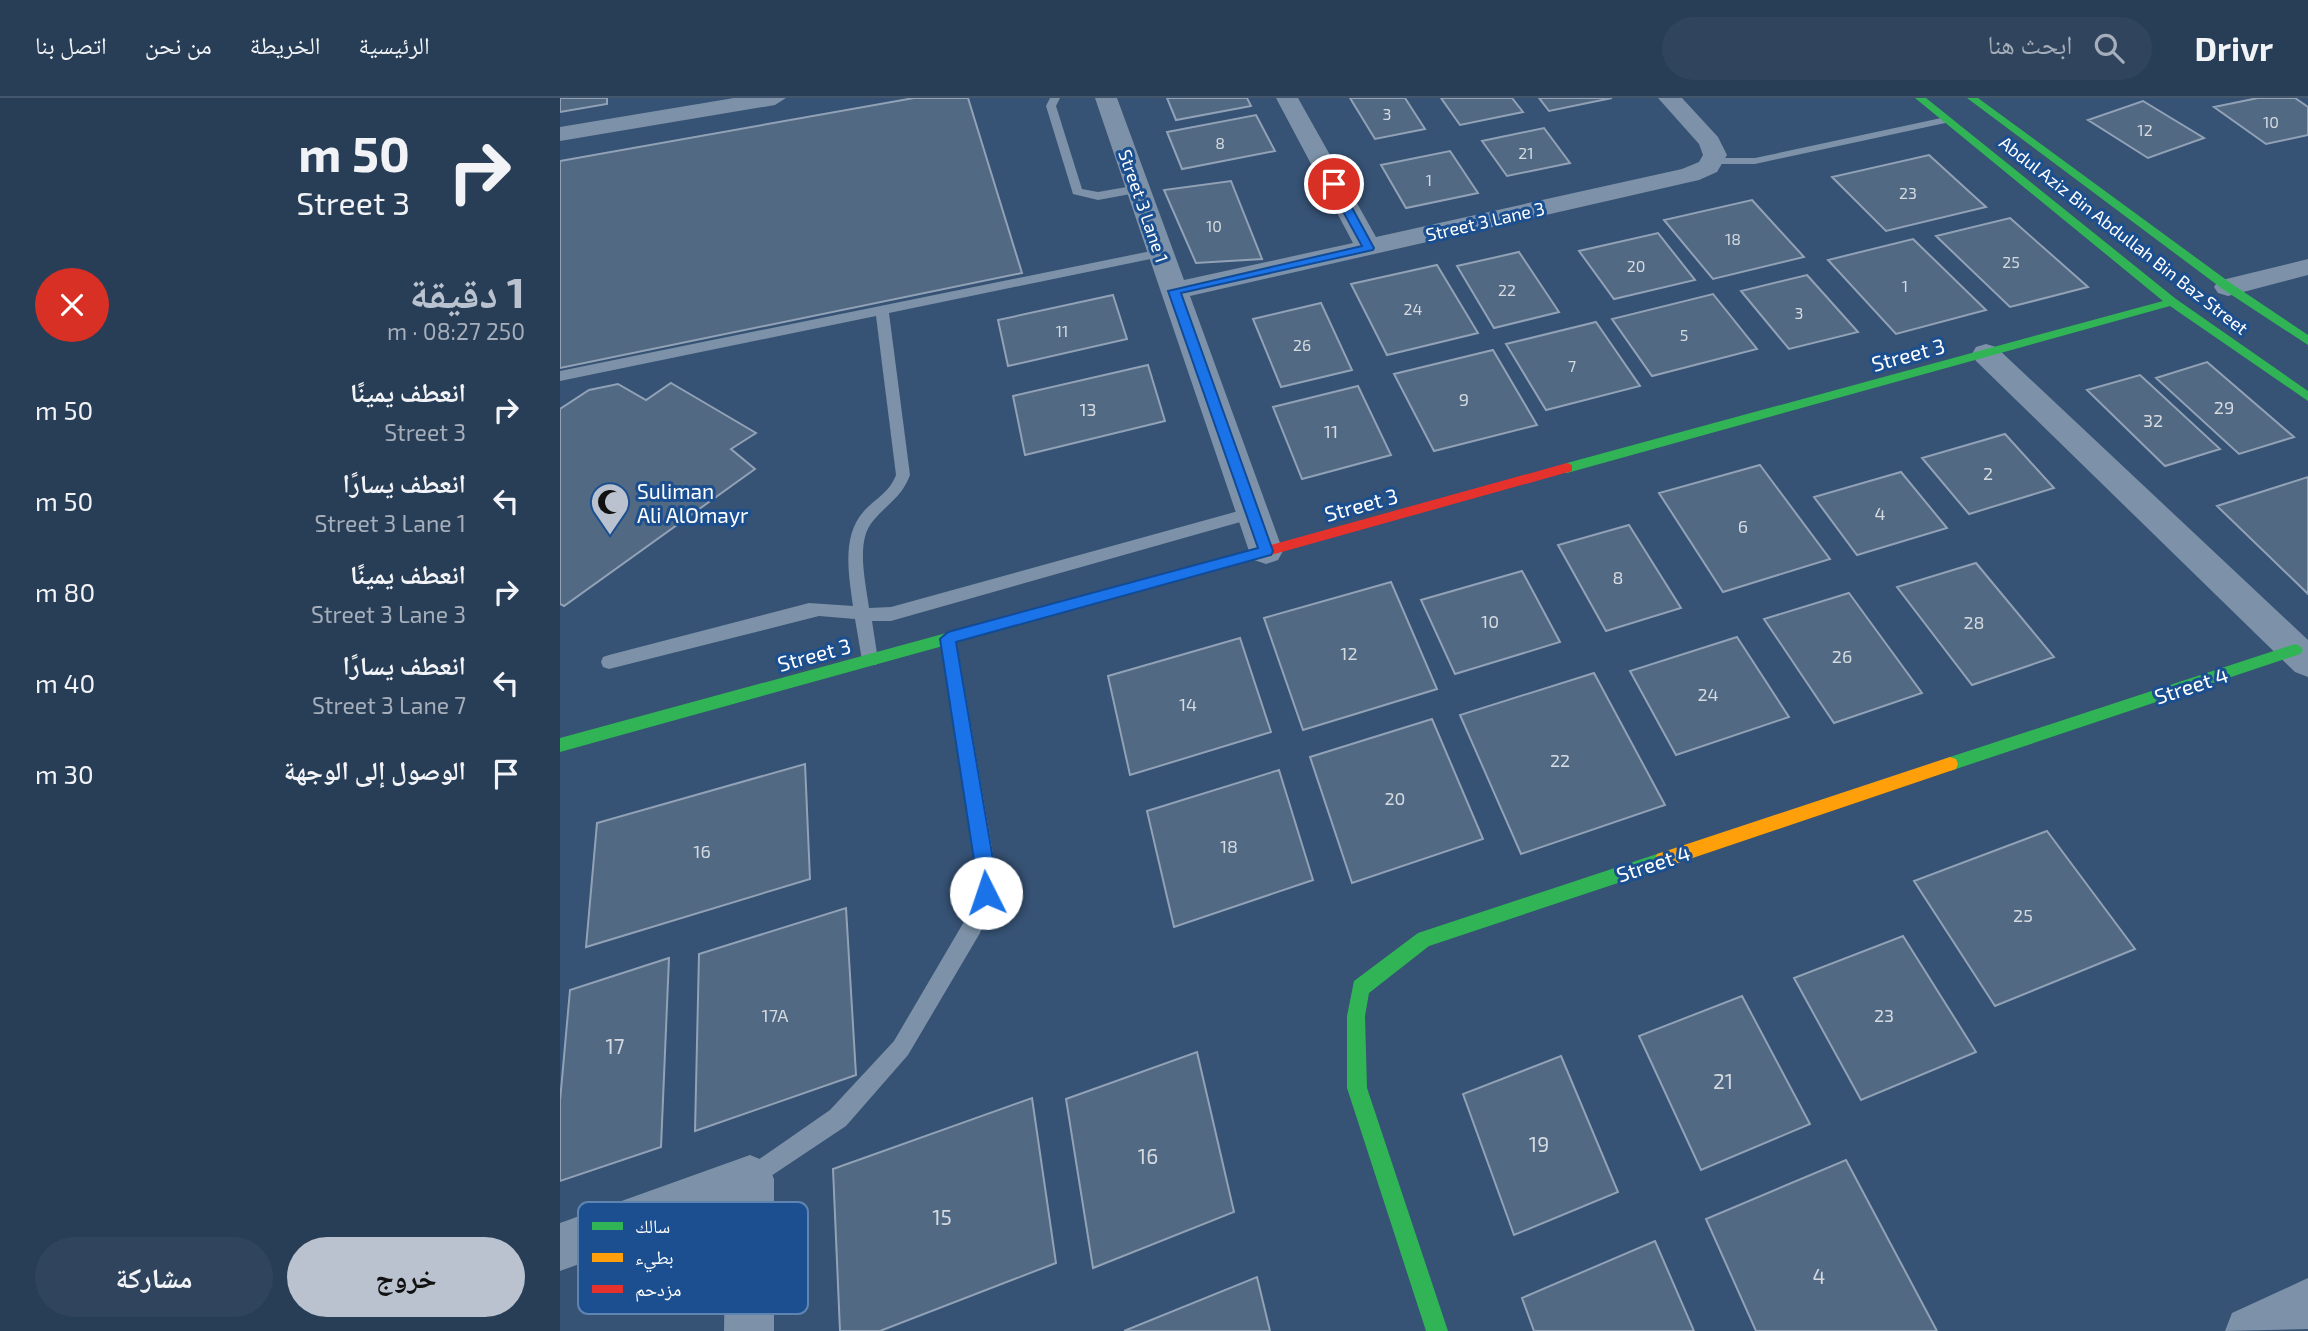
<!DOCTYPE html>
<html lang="ar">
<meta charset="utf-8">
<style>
body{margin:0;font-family:"Exo 2","Noto Naskh Arabic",sans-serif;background:#30455d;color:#f1f3f6;direction:rtl;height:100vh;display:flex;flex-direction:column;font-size:26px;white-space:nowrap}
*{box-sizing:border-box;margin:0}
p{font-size:23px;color:#a5aeba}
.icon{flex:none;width:38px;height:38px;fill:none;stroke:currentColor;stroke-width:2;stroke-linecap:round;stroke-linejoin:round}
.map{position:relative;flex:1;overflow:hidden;direction:ltr}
.details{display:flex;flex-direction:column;background:#283e57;width:560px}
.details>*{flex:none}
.top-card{background:#283e57;color:#f1f3f6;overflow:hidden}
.pin{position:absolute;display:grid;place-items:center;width:60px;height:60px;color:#fff;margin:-30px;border:4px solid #fff;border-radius:50%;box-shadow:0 2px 7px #0007}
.me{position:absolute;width:77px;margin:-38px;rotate:356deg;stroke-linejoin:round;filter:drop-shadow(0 0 5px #0008)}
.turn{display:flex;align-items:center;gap:24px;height:147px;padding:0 35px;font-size:32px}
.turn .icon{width:91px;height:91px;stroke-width:2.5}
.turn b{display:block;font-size:49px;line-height:60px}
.round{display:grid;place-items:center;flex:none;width:74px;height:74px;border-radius:37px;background:#30455d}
.overview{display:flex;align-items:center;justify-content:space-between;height:119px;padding:0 35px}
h1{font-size:42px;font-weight:700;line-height:52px;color:#b9c2ce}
.button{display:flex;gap:14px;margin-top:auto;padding:14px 35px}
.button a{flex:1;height:80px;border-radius:42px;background:#b9c2ce;color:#111;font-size:28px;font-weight:700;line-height:80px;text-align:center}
.button a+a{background:#30455d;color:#f1f3f6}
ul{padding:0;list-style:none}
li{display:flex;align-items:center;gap:21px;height:91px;padding:0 35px}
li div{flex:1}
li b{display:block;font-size:26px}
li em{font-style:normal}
header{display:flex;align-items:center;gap:42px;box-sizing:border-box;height:98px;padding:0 35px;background:#283e57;border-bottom:2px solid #44576d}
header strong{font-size:33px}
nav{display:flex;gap:38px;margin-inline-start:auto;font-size:24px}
.search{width:490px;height:63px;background:#30455d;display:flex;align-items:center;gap:18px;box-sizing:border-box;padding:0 24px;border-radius:38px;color:#a5aeba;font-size:26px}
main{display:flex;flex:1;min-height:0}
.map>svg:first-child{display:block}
</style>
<header>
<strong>Drivr</strong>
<div class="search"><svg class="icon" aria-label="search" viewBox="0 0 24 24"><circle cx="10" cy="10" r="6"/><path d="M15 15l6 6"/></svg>ابحث هنا</div>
<nav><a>الرئيسية</a><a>الخريطة</a><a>من نحن</a><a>اتصل بنا</a></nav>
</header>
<main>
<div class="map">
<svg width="1748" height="1233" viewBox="0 0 1748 1233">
<rect width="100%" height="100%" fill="#365274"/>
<path fill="#526984" stroke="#92a2b6" stroke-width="2" d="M0 0H47V6L0 14Z
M354 0H408L462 175 0 270V63Z
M607 0H687L691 8 616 22Z
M790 0H845L865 31 815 41Z
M881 0H952L963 14 900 27Z
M979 0H1052L989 13Z
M1698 0H1735L1748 9V37L1706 46 1654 9Z
M1583 3 1644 40 1588 60 1528 22Z
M696 17 715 53 622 71 607 34Z
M984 30 1010 65 947 78 922 43Z
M890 53 918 95 846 110 821 67Z
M1369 57 1426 109 1326 133 1272 79Z
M671 83 702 161 636 165 604 92Z
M1192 102 1244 159 1153 181 1104 122Z
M1450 120 1528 189 1450 209 1376 138Z
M1098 135 1135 182 1054 201 1019 153Z
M1353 141 1426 212 1336 236 1268 162Z
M959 154 999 214 934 230 897 168Z
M877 167 918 235 827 257 791 186Z
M1247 177 1298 234 1229 251 1181 193Z
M1153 196 1197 251 1092 278 1052 221Z
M553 197 567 241 448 268 438 222Z
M761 205 792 272 721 289 693 221Z
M1036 224 1080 288 986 312 946 246Z
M933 252 977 327 874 353 834 276Z
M1647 264 1734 339 1679 356 1596 280Z
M588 267 605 323 465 357 453 298Z
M1580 277 1660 351 1605 368 1527 292Z
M111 285 196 335 171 351 195 371 4 508 0 506V311L29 292 58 286 86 302Z
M798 288 831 357 742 381 713 309Z
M1445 336 1494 390 1409 416 1362 360Z
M1200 367 1270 461 1163 494 1099 395Z
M1341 374 1387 430 1297 457 1254 399Z
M1748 379V496L1657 408Z
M1069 427 1121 510 1046 533 998 447Z
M1416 465 1494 559 1412 587 1337 489Z
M962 473 1000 544 895 576 861 502Z
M831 484 877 591 743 632 704 520Z
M1289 495 1362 595 1274 625 1204 521Z
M1177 539 1229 619 1116 657 1070 573Z
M680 540 711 634 570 677 548 578Z
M1034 575 1105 707 961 756 900 617Z
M872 621 923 741 792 785 750 659Z
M245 666 250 781 26 849 37 725Z
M719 672 753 782 614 829 587 713Z
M1487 733 1575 851 1435 908 1354 783Z
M286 810 296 977 135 1033 139 856Z
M1343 838 1416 954 1301 1002 1234 880Z
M109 860 101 1049 0 1083V1003L10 892Z
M1182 898 1250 1026 1141 1072 1079 938Z
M637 954 674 1114 533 1170 506 1001Z
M1001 958 1058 1094 954 1137 903 996Z
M472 1000 496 1165 320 1233H280L273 1071Z
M1286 1062 1377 1233H1196L1146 1121Z
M1095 1143 1134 1233H974L962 1200Z
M697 1179 710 1233H564Z"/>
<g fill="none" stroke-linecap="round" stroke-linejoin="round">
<path fill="#7d92a8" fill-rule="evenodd" d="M490 0H500L496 8 522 91 538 94 578 87 582 88V94L538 102 513 96 486 8Z
M1386 19 1390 20V24L1195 66H1154L1148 63 1154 60H1195Z
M601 151 605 152V158L329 215 350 377C342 399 327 406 313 423 295 443 306 486 309 510L331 509 693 409 698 411 701 415 698 419 331 523H312L318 562 316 567H304L302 562 295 521 259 518 49 571 43 569 41 564 43 559 49 557 249 505 293 508C289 478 281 438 304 413 316 400 329 395 336 377L316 218 0 283V273Z
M388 534 396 541 436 773V795L420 835 348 957 286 1028 190 1092 182 1089 179 1081 182 1073 270 1012 334 943 405 822 416 795V773L380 541Z"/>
<path fill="#7d92a8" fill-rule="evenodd" d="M174 0H226L215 7 0 43V29Z
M535 0H557L624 182 793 145 716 0H738L816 139 1122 71 1139 64 1143 57 1139 46 1098 0H1122L1158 39 1167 57 1157 74 1139 82 630 198 723 453 718 462 706 466 694 462 689 453Z
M1748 161V177L1668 198 1658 195 1654 189 1658 183Z
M1426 246 1436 249 1748 542V579L1735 574 1416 263 1412 256 1416 249Z
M190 1057 207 1064 214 1081V1233H164L166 1113 0 1173V1125Z
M1748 1180V1231L1665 1233 1672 1215Z"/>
<path fill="#30b455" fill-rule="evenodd" d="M1355 0H1366L1616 201 1748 293V303L1610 208 1007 375 1002 373V367L1007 365 1603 203Z
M1407 0H1418L1672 186 1748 237V247L1664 192Z
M707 448 714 453 712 457 0 654V640Z
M1735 546 1740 548 1743 552 1740 556 1390 673 1384 671 1382 666 1384 661 1390 659Z
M1103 754 1109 756 1112 762 1109 768 869 848 809 895 805 918 807 990 888 1233H866L787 990V918L794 883 858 835Z"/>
<path fill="#ff9f0a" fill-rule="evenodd" d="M1390 659 1396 661 1398 666 1396 671 1390 673 1103 770 1097 768 1094 762 1097 756 1103 754Z"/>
<path fill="#e5322d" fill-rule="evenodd" d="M1007 365 1012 367V373L707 458 700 453 707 448Z"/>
</g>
<path fill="#1a73e8" stroke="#114b97" stroke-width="2" d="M774 82 779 86 814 150 813 152 621 195 713 453 711 457 396 544 435 773 433 801 426 803 420 801 380 541 388 534 698 450 608 193 802 148 768 86Z"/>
<defs>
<g id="mosque-pin" transform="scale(2.0125)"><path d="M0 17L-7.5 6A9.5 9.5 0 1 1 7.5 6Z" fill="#b9c2ce" stroke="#1b4f8f"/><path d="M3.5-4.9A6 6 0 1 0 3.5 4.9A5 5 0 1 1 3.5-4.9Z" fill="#111"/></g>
</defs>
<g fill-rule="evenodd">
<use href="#mosque-pin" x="50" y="404"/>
</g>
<g text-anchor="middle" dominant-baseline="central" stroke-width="6" stroke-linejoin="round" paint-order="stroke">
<g font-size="16" fill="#d4dae0">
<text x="827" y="15">3</text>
<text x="1711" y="23">10</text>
<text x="1585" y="31">12</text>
<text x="660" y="44">8</text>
<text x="966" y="54">21</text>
<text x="869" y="81">1</text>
<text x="1348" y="94">23</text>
<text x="654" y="127">10</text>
<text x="1173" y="140">18</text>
<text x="1451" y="163">25</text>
<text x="1076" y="167">20</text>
<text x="1345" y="187">1</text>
<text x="947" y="191">22</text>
<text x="853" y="210">24</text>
<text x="1239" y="214">3</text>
<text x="502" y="232">11</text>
<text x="1124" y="236">5</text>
<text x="742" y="246">26</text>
<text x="1012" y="267">7</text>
</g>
<g font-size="18" fill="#fff" stroke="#1b4f8f">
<text transform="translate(584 108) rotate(71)">Street 3 Lane 1</text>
<text transform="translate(925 123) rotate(-13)">Street 3 Lane 3</text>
<text transform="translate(1564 137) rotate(38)">Abdul Aziz Bin Abdullah Bin Baz Street</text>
</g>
<g font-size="18" fill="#d4dae0">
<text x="904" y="301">9</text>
<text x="1664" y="309">29</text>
<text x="528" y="311">13</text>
<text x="1593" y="322">32</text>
<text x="771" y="333">11</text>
<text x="1428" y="375">2</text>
<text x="1320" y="415">4</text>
<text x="1183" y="428">6</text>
<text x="1058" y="479">8</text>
<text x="930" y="523">10</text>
<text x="1414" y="524">28</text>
<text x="789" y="555">12</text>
<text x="1282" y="558">26</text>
<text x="1148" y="596">24</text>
<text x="628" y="606">14</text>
<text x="1000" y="662">22</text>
<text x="835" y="700">20</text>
<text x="669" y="748">18</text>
<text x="142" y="753">16</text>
<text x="1463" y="817">25</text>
<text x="215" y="917">17A</text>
<text x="1324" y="917">23</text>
</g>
<g font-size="21" fill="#fff" stroke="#1b4f8f">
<text transform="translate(1348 256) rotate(-15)">Street 3</text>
<text transform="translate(801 406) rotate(-15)">Street 3</text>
<text transform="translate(254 556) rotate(-15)">Street 3</text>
<text transform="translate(1631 587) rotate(-18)">Street 4</text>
<text transform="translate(1093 765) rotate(-18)">Street 4</text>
</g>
<g font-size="21" fill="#fff" stroke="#1b4f8f" text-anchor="start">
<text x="77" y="392">Suliman<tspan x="77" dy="24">Ali AlOmayr</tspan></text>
</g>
<g font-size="21" fill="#d4dae0">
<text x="55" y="947">17</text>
<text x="1163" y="982">21</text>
<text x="979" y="1045">19</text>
<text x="588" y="1057">16</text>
<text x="382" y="1118">15</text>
<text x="1259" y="1177">4</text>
</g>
</g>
<rect x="18" y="1104" width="230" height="112" rx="10" fill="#1b4f8f" stroke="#5f84b1" stroke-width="2"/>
<rect x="32" y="1124" width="31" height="8" fill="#30b455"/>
<rect x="32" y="1155" width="31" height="9" fill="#ff9f0a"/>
<rect x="32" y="1187" width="31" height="8" fill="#e5322d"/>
<g font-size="19" fill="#fff">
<text x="75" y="1135">سالك</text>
<text x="75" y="1166">بطيء</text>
<text x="75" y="1198">مزدحم</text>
</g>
</svg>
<div class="pin" style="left:774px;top:86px;background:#d93025"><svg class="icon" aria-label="arrive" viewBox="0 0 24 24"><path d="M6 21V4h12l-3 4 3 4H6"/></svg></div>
<svg class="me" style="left:426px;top:795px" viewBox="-20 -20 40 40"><circle r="19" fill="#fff"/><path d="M0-13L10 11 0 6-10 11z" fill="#1a73e8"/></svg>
</div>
<section class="details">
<div class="top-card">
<div class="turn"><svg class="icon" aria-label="right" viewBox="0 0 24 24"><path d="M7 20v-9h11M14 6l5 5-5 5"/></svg><div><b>50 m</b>Street 3</div></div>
</div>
<div class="overview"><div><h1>1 دقيقة</h1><p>250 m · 08:27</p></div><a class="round" style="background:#d93025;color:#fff"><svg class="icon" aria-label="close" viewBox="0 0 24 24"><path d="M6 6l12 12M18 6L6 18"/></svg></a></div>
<ul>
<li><svg class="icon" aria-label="right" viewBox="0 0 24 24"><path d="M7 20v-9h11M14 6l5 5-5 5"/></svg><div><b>انعطف يمينًا</b><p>Street 3</p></div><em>50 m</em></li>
<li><svg class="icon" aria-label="left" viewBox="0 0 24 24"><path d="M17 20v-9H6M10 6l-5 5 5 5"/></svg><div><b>انعطف يسارًا</b><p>Street 3 Lane 1</p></div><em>50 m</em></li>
<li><svg class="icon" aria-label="right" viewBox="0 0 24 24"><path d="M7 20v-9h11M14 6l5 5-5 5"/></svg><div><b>انعطف يمينًا</b><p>Street 3 Lane 3</p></div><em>80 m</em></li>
<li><svg class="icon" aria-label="left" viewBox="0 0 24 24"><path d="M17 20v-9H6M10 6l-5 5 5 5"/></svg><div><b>انعطف يسارًا</b><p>Street 3 Lane 7</p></div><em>40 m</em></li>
<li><svg class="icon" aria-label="arrive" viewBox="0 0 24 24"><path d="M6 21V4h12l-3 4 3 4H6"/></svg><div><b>الوصول إلى الوجهة</b></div><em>30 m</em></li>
</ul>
<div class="button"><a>خروج</a><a>مشاركة</a></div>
</section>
</main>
